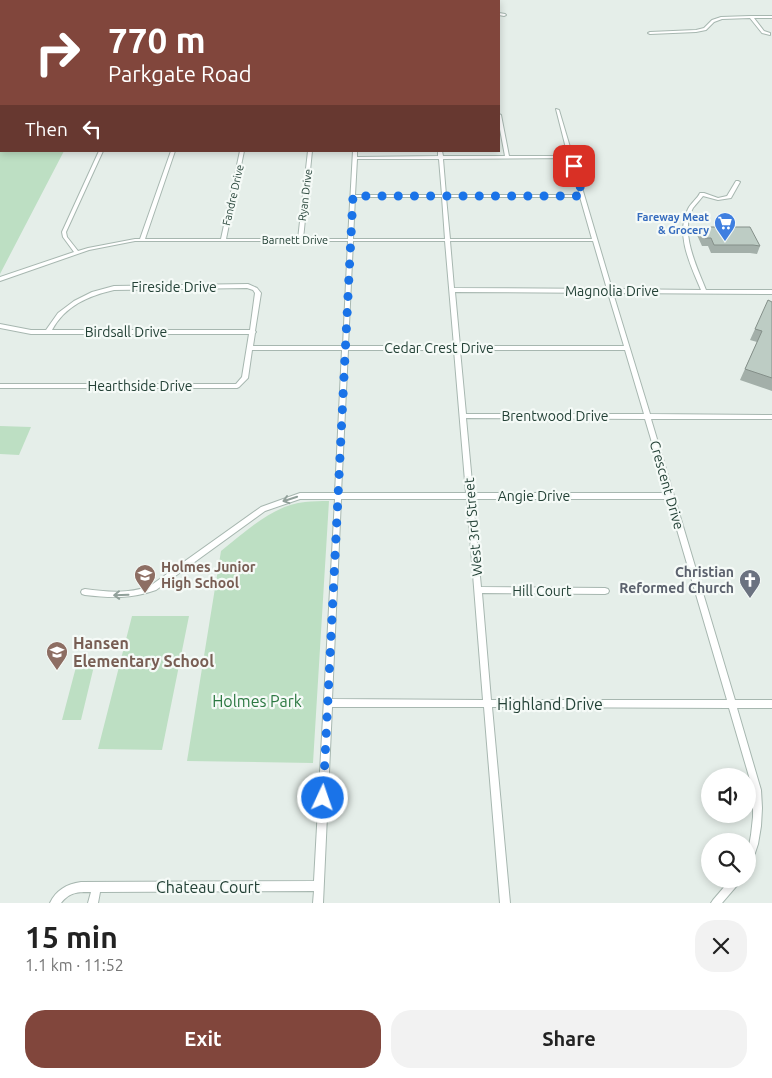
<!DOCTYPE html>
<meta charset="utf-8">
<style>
body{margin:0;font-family:Ubuntu,sans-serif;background:#f2f2f2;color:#222;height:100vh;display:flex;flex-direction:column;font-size:19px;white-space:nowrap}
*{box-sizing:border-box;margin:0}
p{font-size:16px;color:#767676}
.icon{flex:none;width:28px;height:28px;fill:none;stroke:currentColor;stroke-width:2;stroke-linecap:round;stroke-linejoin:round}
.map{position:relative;height:903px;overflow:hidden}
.drawer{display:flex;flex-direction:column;background:#fff;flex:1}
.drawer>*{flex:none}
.banner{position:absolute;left:0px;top:0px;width:500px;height:152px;box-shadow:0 2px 8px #0003;background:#81463c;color:#fff;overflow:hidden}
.tools{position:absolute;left:701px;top:768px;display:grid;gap:10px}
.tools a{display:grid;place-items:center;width:55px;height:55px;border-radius:50%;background:#fff;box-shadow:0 2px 8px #0003;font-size:25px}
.pin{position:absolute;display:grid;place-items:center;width:42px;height:42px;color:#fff;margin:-21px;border-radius:10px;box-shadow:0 2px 8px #0006}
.me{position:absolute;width:55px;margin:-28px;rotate:3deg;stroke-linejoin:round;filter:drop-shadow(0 0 4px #0008)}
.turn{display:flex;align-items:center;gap:18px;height:105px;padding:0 25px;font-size:22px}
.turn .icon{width:65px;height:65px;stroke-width:2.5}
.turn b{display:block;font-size:35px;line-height:42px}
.then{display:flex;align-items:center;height:48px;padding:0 25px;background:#0003;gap:10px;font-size:19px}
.round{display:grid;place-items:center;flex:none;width:52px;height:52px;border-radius:20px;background:#f2f2f2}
.headline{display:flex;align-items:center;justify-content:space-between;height:85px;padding:0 25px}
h1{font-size:30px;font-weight:600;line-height:38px}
.primary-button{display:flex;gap:10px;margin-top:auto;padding:10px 25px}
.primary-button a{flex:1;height:58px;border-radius:20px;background:#81463c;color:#fff;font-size:20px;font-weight:600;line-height:58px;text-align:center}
.primary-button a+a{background:#f2f2f2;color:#222}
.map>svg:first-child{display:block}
</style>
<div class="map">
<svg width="772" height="903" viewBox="0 0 772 903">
<rect width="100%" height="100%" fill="#e5eee9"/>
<path fill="#bddfc3" d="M0 0H307L1 1V151H64L0 274Z
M0 426 31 427 19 455 0 454Z
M329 501 313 763 187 761 221 551C245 532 273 505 305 502 313 501 321 501 329 501Z
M132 616H189L162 750 98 749Z
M94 666 81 720H62L76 667Z"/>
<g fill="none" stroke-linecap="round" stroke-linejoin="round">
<g stroke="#a7b7b0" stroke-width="2">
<path id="minor" d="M404 0H408V1H405Z
M467 0H471V1H468Z
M499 13 505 14 506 15 504 16 499 15Z
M750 16H772V18H754L764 31 770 33V35L762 33 750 18 722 19 714 22 706 30 696 32 650 34 648 33 650 32 696 30 704 28 712 20 721 17Z
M0 59H1V61H0Z
M556 109 559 110 612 289 701 290C691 266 675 235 688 209 691 203 697 199 700 193H704L718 198 727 196 736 181H738L740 182 731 198 718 200 703 196C700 200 696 204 693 208 679 232 697 267 706 290H772V294L613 293 650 414 772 415V419H651L735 700H772V708H737L761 790 762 808 761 826 758 844 751 865 748 866V851L751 835 753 817V790L729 708 492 707 510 903H500L484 707H332L323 903H313L314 891 100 892 98 903H88L91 892C77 892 70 892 61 903H50C56 890 67 884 81 882L314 881 335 499H300L265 511 156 590C131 599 111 598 85 595L82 594 81 592 82 590 85 589C107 592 129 594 150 586L261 507 300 493H335L342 350H252L248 378 239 387 237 388H0V384H236L242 377 249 334H31L0 328V324L31 330H46L58 313 74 301 92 292 114 286 248 284 257 288 261 293 255 331 256 332 255 333 253 346H343L348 241H135L89 250 0 281V277L74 252 63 237 62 232 99 151H103L66 232 67 237 78 251 88 248 135 239H140L171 151H175L145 239H221L240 151H244L226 239H298L308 151H312L303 239H348L353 151H357V157L438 156V151H442L443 156H505L499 124V114L501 115 509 156H568ZM569 158 580 195H446L443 159ZM357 159H439L442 195H355ZM355 197H442L445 239H353ZM446 197H580L592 239H450ZM353 241H445L454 346H348ZM450 241H593L607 289 454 288ZM247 288 253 290 255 293 250 330H52C65 306 88 296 114 290ZM455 292 608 293 624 346H460ZM348 350H454L466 493H341ZM460 350H625L644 414H466ZM466 418 645 419 667 493H473ZM341 499H467L483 700 332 699ZM473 499H668L727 700H491L482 593 605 594 608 593 609 591 608 589 605 588 481 587Z
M731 879H742L740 882 722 903H711L713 900Z"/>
</g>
<use href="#minor" fill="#fff" fill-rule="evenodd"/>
</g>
<path fill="#a3afa9" d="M699 227 760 246 757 254 750 253H711L708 246H702L697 235Z
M772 302V391L740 380 757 342 750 340 755 329Z"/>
<path fill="#bdccc4" stroke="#848f89" d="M699 227H750L760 246 753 245H714L711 238H704Z
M768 300 772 302V378L745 369 762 331 755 329Z"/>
<defs><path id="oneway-shaft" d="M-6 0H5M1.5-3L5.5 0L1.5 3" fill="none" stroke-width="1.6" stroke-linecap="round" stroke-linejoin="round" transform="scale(1.25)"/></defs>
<g stroke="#91a09a">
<use href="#oneway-shaft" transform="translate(290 499) rotate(162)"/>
<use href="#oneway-shaft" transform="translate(121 595) rotate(178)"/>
</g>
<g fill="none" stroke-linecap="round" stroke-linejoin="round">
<path stroke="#1a73e8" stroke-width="9" stroke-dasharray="0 16.2" d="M323 798 353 196H583L574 166"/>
</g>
<defs>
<g id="supermarket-pin" transform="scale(1.125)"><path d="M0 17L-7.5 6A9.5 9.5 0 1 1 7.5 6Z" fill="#3f7fe0" stroke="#f5faf7"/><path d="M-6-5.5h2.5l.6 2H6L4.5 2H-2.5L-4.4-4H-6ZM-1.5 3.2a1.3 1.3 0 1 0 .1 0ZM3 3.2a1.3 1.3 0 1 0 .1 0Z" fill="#fff"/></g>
<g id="school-pin" transform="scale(1.125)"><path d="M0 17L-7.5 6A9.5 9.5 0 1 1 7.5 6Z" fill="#8d6e63" stroke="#f5faf7"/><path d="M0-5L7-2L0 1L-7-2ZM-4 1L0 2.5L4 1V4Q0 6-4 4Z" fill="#fff"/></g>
<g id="church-pin" transform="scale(1.125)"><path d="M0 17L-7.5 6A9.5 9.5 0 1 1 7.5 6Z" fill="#6b7280" stroke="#f5faf7"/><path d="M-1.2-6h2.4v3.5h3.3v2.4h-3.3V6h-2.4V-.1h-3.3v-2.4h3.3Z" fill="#fff"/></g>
</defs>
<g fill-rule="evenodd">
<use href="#supermarket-pin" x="725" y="223"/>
<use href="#school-pin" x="145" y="575"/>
<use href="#church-pin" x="750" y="580"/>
<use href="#school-pin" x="57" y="652"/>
</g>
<g text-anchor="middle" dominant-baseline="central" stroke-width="4.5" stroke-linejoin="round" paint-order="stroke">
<g font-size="11" fill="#234136" stroke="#f5faf7">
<text transform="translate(233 195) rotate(-77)">Fandre Drive</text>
<text transform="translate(305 195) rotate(-83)">Ryan Drive</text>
<text x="295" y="240">Barnett Drive</text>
</g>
<g font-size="11" font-weight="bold" fill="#366cbe" stroke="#f5faf7" text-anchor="end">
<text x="709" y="217">Fareway Meat<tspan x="709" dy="13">&amp; Grocery</tspan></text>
</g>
<g font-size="14" fill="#234136" stroke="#f5faf7">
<text x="174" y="287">Fireside Drive</text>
<text x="612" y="291">Magnolia Drive</text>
<text x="126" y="332">Birdsall Drive</text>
<text x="439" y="348">Cedar Crest Drive</text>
<text x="140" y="386">Hearthside Drive</text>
<text x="555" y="416">Brentwood Drive</text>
<text transform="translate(667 485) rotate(74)">Crescent Drive</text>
<text x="534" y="496">Angie Drive</text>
<text transform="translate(473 527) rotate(-95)">West 3rd Street</text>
<text x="542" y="591">Hill Court</text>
</g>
<g font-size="14" font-weight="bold" fill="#785e54" stroke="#f5faf7" text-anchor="start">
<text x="161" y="567">Holmes Junior<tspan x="161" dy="16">High School</tspan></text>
</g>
<g font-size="14" font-weight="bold" fill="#5b616d" stroke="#f5faf7" text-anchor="end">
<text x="734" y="572">Christian<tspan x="734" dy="16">Reformed Church</tspan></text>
</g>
<g font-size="16" font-weight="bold" fill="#785e54" stroke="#f5faf7" text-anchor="start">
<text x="73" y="643">Hansen<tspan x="73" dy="18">Elementary School</tspan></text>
</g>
<g font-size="16" fill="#2c7942" stroke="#f5faf7">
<text x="257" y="701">Holmes Park</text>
</g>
<g font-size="16" fill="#234136" stroke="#f5faf7">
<text x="550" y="704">Highland Drive</text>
<text x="208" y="887">Chateau Court</text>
</g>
</g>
</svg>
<div class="tools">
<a><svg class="icon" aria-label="sound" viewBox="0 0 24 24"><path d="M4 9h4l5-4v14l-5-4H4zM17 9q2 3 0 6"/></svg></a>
<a><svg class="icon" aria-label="search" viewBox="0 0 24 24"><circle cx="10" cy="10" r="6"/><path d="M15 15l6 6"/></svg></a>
</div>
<div class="pin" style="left:574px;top:166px;background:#d93025"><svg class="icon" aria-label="arrive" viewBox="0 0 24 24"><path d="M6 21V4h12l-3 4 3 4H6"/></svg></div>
<svg class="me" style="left:323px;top:798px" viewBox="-20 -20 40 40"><circle r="17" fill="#1a73e8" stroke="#fff" stroke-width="3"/><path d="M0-11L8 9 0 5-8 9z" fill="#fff"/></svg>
<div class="banner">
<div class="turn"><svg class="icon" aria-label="right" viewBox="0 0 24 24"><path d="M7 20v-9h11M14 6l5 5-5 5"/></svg><div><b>770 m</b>Parkgate Road</div></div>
<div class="then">Then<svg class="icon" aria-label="left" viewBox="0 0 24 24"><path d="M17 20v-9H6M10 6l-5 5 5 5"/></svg></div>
</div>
</div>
<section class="drawer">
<div class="headline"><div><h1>15 min</h1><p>1.1 km · 11:52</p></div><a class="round"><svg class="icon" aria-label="close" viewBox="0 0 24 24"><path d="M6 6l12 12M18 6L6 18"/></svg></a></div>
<div class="primary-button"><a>Exit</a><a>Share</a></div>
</section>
